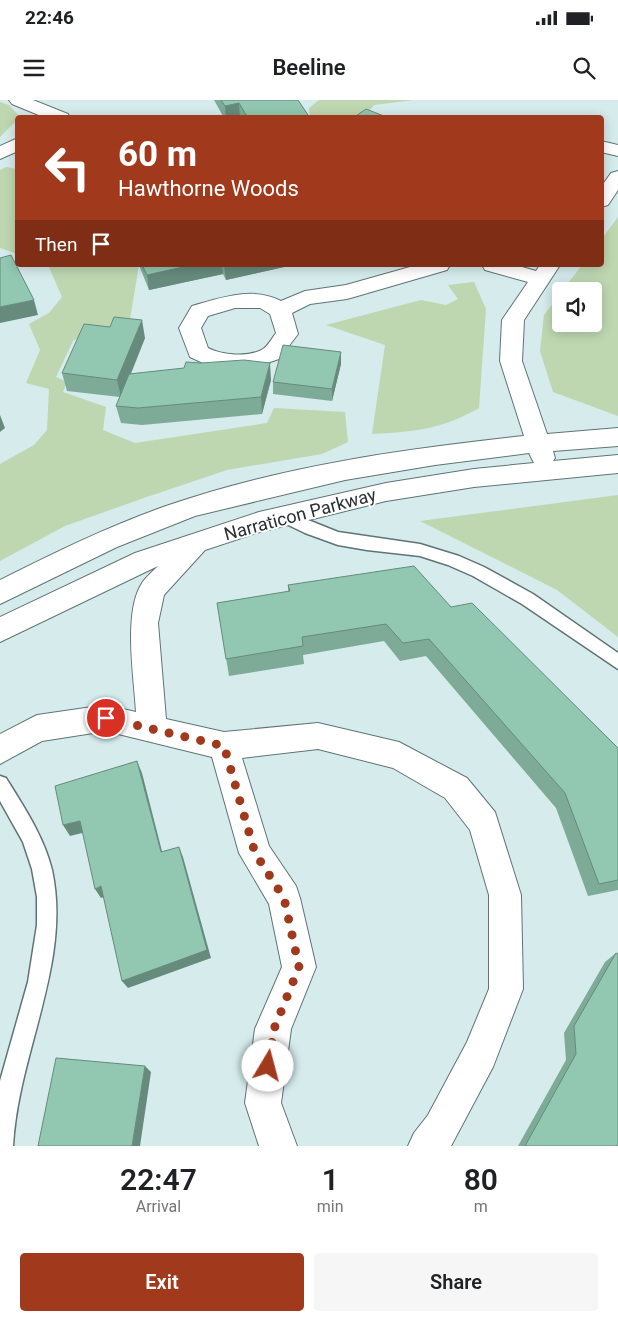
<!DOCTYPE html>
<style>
body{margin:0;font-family:Roboto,sans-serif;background:#f6f6f6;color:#202124;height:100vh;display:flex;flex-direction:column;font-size:19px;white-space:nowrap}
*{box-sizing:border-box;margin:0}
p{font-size:16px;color:#757577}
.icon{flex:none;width:28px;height:28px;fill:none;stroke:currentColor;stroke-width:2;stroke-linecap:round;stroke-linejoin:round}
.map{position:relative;height:1046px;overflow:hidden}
.details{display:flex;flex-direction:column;background:#fff;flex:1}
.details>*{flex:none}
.guide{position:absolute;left:15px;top:15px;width:589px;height:152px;border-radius:5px;box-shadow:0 2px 12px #0003;background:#a1391c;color:#fff;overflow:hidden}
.fabs{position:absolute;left:552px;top:182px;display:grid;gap:10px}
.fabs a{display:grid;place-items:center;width:50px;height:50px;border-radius:5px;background:#fff;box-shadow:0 2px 12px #0003;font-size:25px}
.pin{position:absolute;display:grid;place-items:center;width:42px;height:42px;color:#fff;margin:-21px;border:2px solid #fff;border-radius:50%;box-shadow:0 1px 5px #0007}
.me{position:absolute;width:55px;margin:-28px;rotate:8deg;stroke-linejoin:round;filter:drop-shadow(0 0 4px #0008)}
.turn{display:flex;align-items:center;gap:18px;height:105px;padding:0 20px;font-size:22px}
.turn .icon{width:65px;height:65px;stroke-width:2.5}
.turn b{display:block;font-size:35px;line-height:42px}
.then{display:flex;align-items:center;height:48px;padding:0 20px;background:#0003;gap:10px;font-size:19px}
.eta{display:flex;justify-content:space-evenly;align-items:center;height:85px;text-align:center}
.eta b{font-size:30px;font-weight:600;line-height:35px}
.cta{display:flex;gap:10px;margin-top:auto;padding:10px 20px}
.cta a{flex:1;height:58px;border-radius:5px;background:#a1391c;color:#fff;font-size:20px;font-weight:600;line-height:58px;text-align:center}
.cta a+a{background:#f6f6f6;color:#202124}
.status{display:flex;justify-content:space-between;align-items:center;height:35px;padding:0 25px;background:#fff;direction:ltr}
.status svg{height:14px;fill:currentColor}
header{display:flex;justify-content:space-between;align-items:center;height:65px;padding:0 20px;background:#fff;font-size:22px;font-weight:600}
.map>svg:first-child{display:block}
</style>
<div class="status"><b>22:46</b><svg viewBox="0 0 49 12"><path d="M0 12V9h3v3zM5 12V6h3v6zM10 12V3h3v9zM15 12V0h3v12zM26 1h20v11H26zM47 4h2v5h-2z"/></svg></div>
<header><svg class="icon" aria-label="menu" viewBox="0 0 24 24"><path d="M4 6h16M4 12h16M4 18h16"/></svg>Beeline<svg class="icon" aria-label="search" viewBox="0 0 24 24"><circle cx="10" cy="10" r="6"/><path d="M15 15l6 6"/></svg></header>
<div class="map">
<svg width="618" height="1046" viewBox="0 0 618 1046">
<rect width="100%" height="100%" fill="#d5ebec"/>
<path fill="#bed7b1" d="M319 0H413L374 5 364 17H310L309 8Z
M0 2 9 5 20 17 0 37Z
M6 67 17 69V154L0 148V70Z
M618 117V316L553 292 540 251 544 215 561 193V224H594V191H562L582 165H601V140Z
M48 165H139L129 225 92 229 73 241 56 277 67 282 63 292 106 307 103 330 135 343 267 323 274 308 345 312 348 342 322 354 227 370 141 399 65 426 0 461V364L34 345 47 330 49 289 26 283 40 250 29 224 49 213 62 197Z
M474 182 486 209 479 308C443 329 413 332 372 334L385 245 326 225 421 200 446 205 458 199 448 185Z
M618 395V537L557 490 420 421Z"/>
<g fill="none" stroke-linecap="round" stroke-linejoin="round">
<g stroke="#607475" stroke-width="3">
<path id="lane" d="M283 410 338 432 420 444 459 456 484 467 533 494 618 553V569L522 504 473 476 448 465 420 456 367 450 338 445 305 433 278 420 275 416 278 412Z
M0 676 6 678C24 707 44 737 52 770 72 862 18 953 13 1046H0V981L28 882 37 825V797L32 769 23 742 0 701Z"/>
</g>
<g stroke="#607475" stroke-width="2">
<path id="street" d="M9 0H33L68 14 70 18H46L12 4Z
M18 38V51L0 59V46Z
M601 41 618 45V56L601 52Z
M618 71V90L608 105 601 107V87L611 73Z
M417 165H450L447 170 347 199 310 204 292 213 298 234 279 259 249 269H216L190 257 179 228 192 206C221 198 253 186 281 201L305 191 346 185ZM235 208H260L270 214 276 233C272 238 268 246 263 249 248 258 222 255 208 248L201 228 208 216Z
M482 165H515L536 171 540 165H560L524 220 522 261 547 334 618 328V346L553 351 555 358 553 361 618 355V373L474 387 386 401 260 432 205 450 164 495 158 523 166 619 224 632 318 623 399 642 467 678 495 712 521 795 523 889 493 967 451 1046H408L414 1033 428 1015 467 942 489 889V795L470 730 445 698 393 668 318 649 242 658 269 746 296 786 300 798 316 867 291 929 281 1003 297 1046H259L245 1003 255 929 282 867 269 804 239 753 212 657 106 631 42 641 0 664V634L37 615 106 605 136 612C134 577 123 512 142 483 146 477 153 471 158 466L0 542V517L135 453 259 412 386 383 474 369 534 363 529 353 435 365 345 380 195 416 117 447 0 504V480C54 453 109 426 166 406 281 366 404 349 524 336L500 261 502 220 528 182 485 170Z"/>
</g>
<use href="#lane" fill="#fff" fill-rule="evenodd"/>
<use href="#street" fill="#fff" fill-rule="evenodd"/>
</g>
<path fill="#7eab98" d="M214 0H298L310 18H224Z
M139 165H293L226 180 223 174 149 190Z
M145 238 131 274 271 280 262 314 142 325 121 323 116 306 120 297 67 291 62 273Z
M341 252V264L332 301 273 294V282Z
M288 485 451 507 618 648V790L588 796 556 708 426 556 400 561 384 541 303 555 304 564 229 576 217 503 288 492Z
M616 853 618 1046H518L566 960 564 933 605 862Z"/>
<path fill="#668b7c" d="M239 3 240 18H226L225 6Z
M192 165H222L223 174 149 190 147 175Z
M224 165H293L226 180Z
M34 200 38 215 0 223V207Z
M142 220 145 238 121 297 117 280Z
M341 252V264L332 301V289Z
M270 263 271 280 262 314 261 297Z
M0 315 5 328 0 332Z
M137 661 142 673 165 763 161 752Z
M80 721 86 732 70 736 63 725Z
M179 747 183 757 211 858 128 888 122 881Z
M101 786 107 796 101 798 95 789Z
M145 966 151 972 140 1046H132Z"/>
<path fill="#92c7b1" stroke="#668b7c" d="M221 0H298L310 18H248L239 3 225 6Z
M366 9 389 18H353Z
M11 155 34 200 0 207V158Z
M142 165H192L147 175Z
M114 217 142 220 117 280 62 273 84 224 110 227Z
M283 245 341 252 332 289 273 282Z
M244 260 270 263 261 297 138 308 116 306 129 274 184 268 186 262 201 263Z
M414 466 451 507 472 503 618 648V780L599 784 565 693 429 539 403 543 386 524 302 537 303 546 226 559 217 503 290 491 288 485Z
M137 661 161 752 179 747 207 850 122 881 101 786 95 789 80 721 63 725 55 686Z
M616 853 618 854V1046H525L576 954 574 926Z
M56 958 145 966 132 1046H38Z"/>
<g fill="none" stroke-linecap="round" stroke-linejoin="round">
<path stroke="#a1391c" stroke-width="9" stroke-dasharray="0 16.2" d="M106 618 224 646 255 753 284 798 299 867 274 929 268 966"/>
</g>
<g text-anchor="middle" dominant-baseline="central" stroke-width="4" stroke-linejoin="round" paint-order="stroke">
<g font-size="18" fill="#283031" stroke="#fff">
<text transform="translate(300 414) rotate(-15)">Narraticon Parkway</text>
</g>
</g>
</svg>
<div class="fabs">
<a><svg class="icon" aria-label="sound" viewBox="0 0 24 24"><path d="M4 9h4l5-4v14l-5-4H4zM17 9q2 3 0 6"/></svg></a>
</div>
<div class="pin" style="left:106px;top:618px;background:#d93025"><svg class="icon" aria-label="arrive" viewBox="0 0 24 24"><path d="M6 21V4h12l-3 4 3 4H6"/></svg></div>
<svg class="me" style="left:268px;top:966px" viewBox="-20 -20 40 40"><circle r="19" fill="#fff"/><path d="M0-13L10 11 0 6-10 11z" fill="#a1391c"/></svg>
<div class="guide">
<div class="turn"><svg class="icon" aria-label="left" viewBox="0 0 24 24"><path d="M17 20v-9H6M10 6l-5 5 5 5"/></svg><div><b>60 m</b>Hawthorne Woods</div></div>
<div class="then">Then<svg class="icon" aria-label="arrive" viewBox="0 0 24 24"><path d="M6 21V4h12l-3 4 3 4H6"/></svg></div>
</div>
</div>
<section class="details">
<div class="eta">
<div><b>22:47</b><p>Arrival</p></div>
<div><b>1</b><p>min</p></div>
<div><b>80</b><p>m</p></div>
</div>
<div class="cta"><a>Exit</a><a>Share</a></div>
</section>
